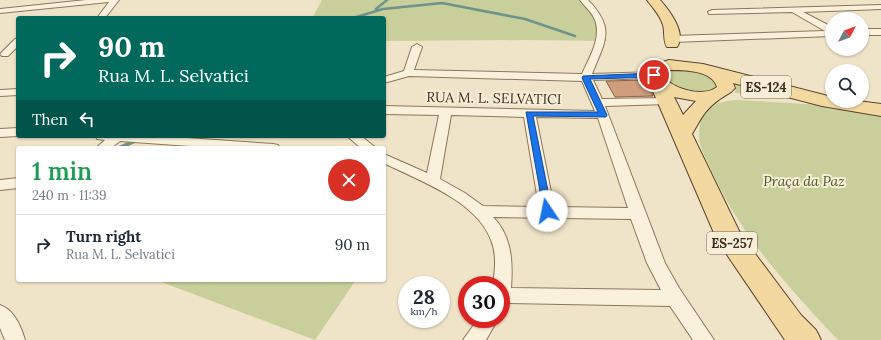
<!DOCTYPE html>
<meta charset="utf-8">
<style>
body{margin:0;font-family:Lora,serif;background:#f6f6f7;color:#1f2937;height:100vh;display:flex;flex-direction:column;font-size:15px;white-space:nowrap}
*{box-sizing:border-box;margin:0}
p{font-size:13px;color:#747a83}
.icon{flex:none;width:22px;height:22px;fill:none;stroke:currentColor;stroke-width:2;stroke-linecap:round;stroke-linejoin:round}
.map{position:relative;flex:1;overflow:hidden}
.details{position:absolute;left:16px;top:146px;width:370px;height:136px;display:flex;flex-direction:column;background:#fff;border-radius:4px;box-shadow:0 1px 3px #0004}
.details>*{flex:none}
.hud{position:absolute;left:16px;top:16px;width:370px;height:122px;border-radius:4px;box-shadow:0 1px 3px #0004;background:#00695c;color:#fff;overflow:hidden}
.needle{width:26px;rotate:49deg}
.buttons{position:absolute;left:825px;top:12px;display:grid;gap:8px}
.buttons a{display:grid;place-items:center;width:44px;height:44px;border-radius:50%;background:#fff;box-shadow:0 1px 3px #0004;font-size:20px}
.speed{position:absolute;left:398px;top:276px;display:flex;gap:8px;font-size:20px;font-weight:700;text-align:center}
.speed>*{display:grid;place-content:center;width:52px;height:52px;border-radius:50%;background:#fff;box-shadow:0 1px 3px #0004;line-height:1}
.speed small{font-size:10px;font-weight:400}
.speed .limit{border:6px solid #d22;background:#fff;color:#111}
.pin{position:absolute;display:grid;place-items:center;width:34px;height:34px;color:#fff;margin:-17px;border:2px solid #fff;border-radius:50%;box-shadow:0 1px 4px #0007}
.me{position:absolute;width:44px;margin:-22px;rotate:349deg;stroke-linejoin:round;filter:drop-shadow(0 0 3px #0008)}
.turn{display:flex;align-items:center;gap:14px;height:84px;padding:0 16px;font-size:18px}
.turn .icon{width:52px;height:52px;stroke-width:2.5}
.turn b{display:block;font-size:28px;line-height:34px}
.then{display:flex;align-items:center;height:38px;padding:0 16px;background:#0003;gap:8px;font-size:15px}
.round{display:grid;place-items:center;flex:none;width:42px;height:42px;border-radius:21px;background:#f6f6f7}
.summary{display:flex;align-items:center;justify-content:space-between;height:68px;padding:0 16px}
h1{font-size:24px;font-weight:600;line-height:30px;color:#1e9e55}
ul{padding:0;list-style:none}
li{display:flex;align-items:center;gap:12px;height:60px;padding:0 16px;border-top:1px solid #e0e1e3}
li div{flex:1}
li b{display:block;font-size:15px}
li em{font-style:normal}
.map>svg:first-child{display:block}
</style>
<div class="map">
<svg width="881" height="340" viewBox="0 0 881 340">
<rect width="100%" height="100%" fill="#f0e4c8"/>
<path fill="#c9cf9b" d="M322 0H580L595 12 607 41 526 40 384 41V18H312Z
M678 67 714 76 720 90 694 94 662 80 661 72Z
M731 80 784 95 735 93 736 87Z
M737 100 823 105 881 114V340H838C789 288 738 233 710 167 705 157 699 146 699 135 699 127 701 119 703 111 714 103 723 101 737 100Z
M156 280H356L315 340Z"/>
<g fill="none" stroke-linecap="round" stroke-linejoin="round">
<path stroke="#6f938a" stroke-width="2.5" d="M376 9 387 0
M353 18 383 9 442 3 525 19 575 36"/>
<path stroke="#6f938a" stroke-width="4" d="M119 148 137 140"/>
</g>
<path fill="#cf9f7d" stroke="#8d5f41" d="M646 80 653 96 615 97 606 81Z"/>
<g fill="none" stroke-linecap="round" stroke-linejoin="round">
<g stroke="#8d765c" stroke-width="2">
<path id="minor" d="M86 0H119L105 18H97L109 2 0 13V9Z
M580 0H588C616 29 605 41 592 74L654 72 659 75 654 78 593 80 602 99 667 98 673 101 667 104 605 106 665 263 679 288 714 340H693L670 306 501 303V285H493C495 270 497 254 491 240 476 200 419 181 384 163V154L427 173 439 115 384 114V106L595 111 582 81 409 76 384 83V77L404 71 412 47 417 44 422 47 414 70 582 74C589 58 602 38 595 20 592 12 585 7 580 0ZM451 115 524 117 539 207 483 206 465 193 440 179ZM536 117 598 118 628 208 554 207ZM493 217 631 219 647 263 661 290 511 288C513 263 512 236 493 217Z
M881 5V9L803 12 832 27V36L673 42 668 39 673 36 825 31 792 12 709 14 708 12 712 10Z
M862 29H881V35H862Z
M18 38V46L8 56H2L0 54 15 39Z
M18 89V95L0 96V90Z
M18 128V136L0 137V129Z
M96 136H157L273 144 278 145 280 148H217L120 141 111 148H96L105 140 97 139Z
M347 136H361L376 148H361Z
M18 178V188L0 190V180Z
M0 305C14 310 21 326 25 340H5L0 328Z
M478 319H498L486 340H463Z"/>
</g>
<g stroke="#5b4430" stroke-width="2">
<path id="primary" d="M647 0H660C669 10 687 33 677 47H667C663 42 665 32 663 25 660 15 653 8 647 0Z
M669 60 703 64 832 97V101H858L881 104V116L822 106 733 83 735 88C730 94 725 95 720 99 704 110 701 119 692 134L741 235 801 315 816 330 821 340H785L717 240 646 75 653 65ZM670 70C684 70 712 70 717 87 703 98 672 89 662 75L665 71ZM674 97 696 101 683 115Z"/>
</g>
<use href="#minor" fill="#faf1dc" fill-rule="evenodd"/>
<use href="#primary" fill="#f3d9a0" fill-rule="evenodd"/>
</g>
<path fill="#1a73e8" stroke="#114b97" d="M654 73 657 74V77L590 79 607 115 606 117 533 116 552 211 551 214H544L526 112H598L582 78 583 76Z"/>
<g text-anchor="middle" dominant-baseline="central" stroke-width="4" stroke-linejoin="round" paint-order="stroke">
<g fill="#f7eed8" stroke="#756857" stroke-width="1">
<rect x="741" y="76" width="50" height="22" rx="3"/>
<rect x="707" y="232" width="50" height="22" rx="3"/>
</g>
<g font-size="13" font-weight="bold" fill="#3d2e20">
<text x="766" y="87">ES-124</text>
<text x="732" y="243">ES-257</text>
</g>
<g font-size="14" fill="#3d2e20" stroke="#f7eed8">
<text transform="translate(494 98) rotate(1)">RUA M. L. SELVATICI</text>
</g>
<g font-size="14" font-style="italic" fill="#4d5a26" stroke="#f7eed8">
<text x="804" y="181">Praça da Paz</text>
</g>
</g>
</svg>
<div class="buttons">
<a><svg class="needle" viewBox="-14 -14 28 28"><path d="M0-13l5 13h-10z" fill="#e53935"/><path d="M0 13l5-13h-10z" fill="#747a83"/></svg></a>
<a><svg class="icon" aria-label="search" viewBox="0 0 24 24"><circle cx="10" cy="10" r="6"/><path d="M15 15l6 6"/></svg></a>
</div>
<div class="speed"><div>28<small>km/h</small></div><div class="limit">30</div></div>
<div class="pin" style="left:654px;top:75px;background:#d93025"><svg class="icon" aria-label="arrive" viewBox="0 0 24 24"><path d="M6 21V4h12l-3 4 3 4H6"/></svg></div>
<svg class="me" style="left:547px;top:211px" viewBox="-20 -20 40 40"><circle r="19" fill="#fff"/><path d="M0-13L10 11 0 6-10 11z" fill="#1a73e8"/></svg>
<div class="hud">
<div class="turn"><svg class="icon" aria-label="right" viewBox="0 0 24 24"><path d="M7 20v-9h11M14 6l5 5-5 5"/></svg><div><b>90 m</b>Rua M. L. Selvatici</div></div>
<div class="then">Then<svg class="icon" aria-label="left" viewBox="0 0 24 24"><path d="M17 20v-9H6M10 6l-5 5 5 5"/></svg></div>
</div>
<section class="details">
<div class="summary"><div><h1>1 min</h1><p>240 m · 11:39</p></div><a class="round" style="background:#d93025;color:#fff"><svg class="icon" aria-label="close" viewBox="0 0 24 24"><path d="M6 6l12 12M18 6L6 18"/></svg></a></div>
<ul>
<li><svg class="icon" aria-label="right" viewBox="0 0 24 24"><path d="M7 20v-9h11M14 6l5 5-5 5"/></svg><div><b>Turn right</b><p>Rua M. L. Selvatici</p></div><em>90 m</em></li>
</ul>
</section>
</div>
